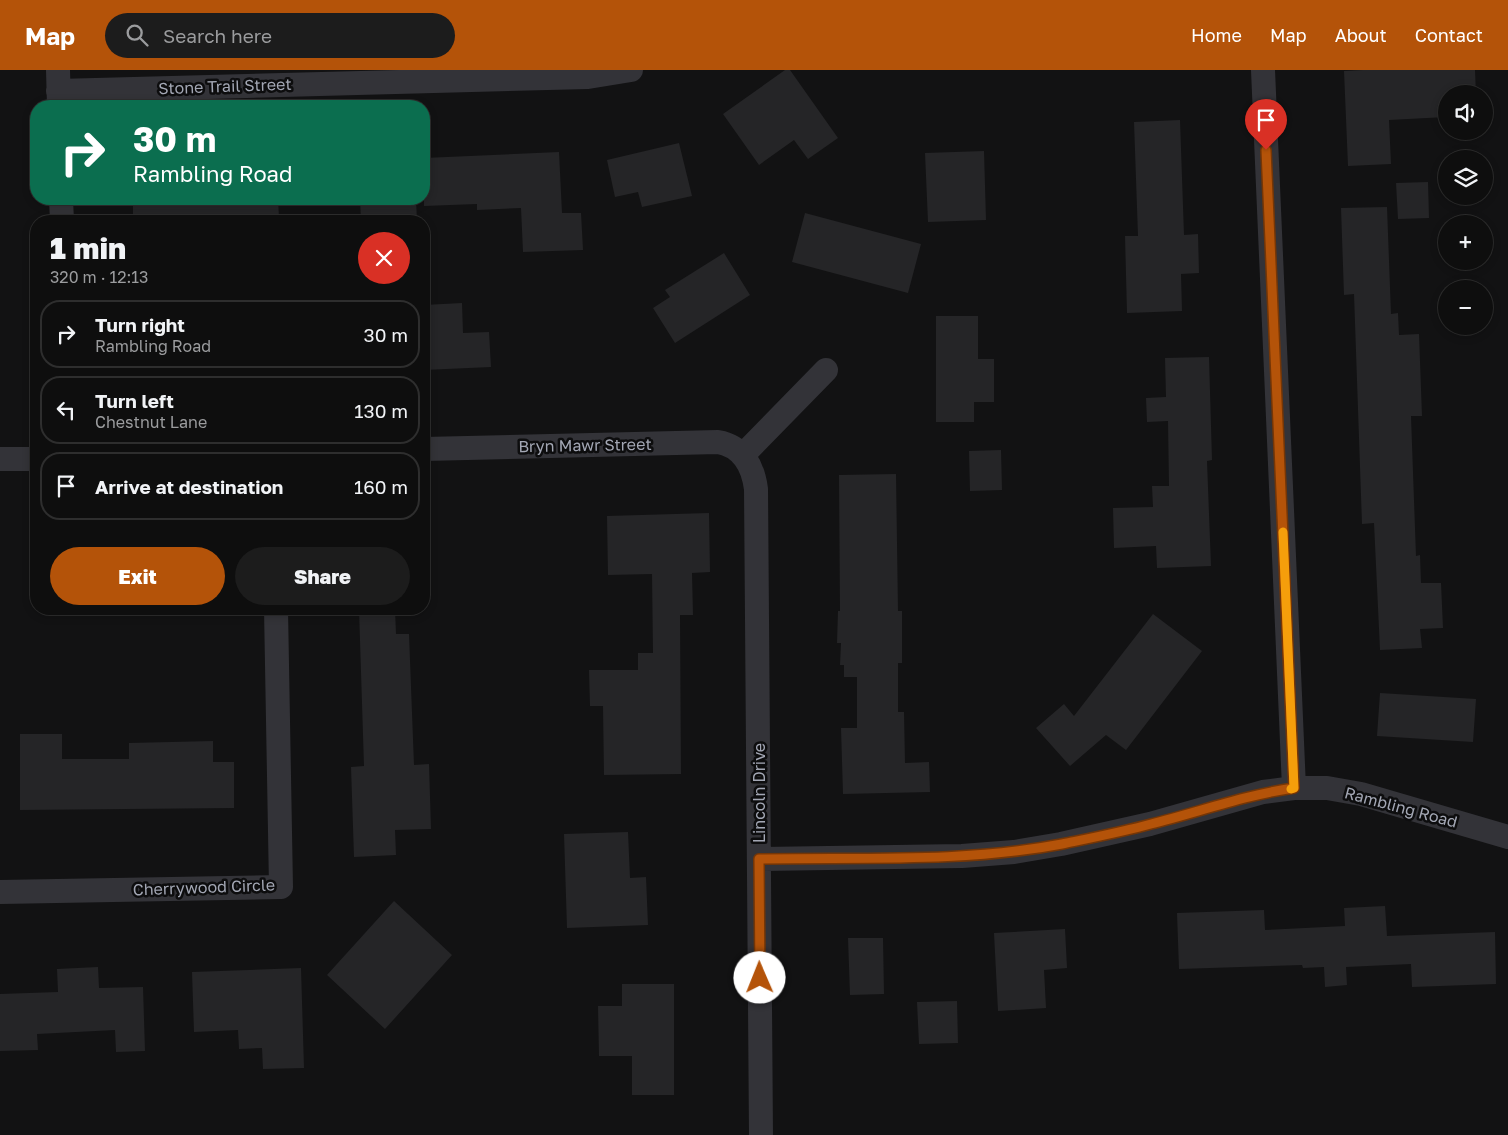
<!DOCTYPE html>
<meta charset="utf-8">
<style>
body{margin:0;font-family:"Golos Text",sans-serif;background:#1c1c1c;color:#f1f3f6;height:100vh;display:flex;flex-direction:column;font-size:19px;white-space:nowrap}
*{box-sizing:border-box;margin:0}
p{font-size:16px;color:#9b9c9e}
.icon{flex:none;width:28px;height:28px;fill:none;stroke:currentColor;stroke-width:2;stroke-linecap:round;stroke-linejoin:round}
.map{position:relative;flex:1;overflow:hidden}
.drawer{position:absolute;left:30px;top:145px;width:400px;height:400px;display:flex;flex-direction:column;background:#0e0e0e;border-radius:20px;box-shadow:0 2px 8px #0003,0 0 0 1px #2e2e2e}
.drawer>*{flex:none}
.hud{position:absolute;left:30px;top:30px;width:400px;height:105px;border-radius:20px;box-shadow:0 2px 8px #0003,0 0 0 1px #2e2e2e;background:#0b6e4f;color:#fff;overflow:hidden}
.buttons{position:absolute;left:1438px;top:15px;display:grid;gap:10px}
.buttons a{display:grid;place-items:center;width:55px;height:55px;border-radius:50%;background:#0e0e0e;box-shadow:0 2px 8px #0003,0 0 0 1px #2e2e2e;font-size:25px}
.pin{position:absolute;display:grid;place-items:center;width:42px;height:42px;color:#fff;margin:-51px -21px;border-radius:50% 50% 50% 0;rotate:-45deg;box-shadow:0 0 5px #0007}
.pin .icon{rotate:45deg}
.me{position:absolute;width:55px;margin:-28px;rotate:359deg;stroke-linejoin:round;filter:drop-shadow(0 0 4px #0008)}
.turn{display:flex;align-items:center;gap:18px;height:105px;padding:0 20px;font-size:22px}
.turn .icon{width:65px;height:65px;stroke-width:2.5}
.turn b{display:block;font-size:35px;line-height:42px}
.round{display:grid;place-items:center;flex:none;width:52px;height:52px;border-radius:26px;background:#1c1c1c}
.head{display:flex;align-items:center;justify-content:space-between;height:85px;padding:0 20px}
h1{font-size:30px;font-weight:800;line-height:38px}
.action{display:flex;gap:10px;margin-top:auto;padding:10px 20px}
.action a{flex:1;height:58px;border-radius:30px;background:#b45309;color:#fff;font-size:20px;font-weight:800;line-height:58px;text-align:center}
.action a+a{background:#1c1c1c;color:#f1f3f6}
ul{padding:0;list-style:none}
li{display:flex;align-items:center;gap:15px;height:68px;margin:0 10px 8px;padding:0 10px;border:2px solid #2e2e2e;border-radius:20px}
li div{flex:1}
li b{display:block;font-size:19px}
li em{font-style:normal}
header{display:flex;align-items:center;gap:30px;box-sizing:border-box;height:70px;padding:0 25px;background:#b45309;color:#fff}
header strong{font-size:24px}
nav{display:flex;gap:28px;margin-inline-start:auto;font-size:18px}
.search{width:350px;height:45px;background:#1c1c1c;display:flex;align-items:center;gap:12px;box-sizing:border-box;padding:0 18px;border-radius:28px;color:#9b9c9e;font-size:19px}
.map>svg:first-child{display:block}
</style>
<header>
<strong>Map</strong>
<div class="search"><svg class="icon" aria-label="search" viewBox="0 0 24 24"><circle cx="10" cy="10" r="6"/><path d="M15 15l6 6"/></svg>Search here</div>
<nav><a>Home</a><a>Map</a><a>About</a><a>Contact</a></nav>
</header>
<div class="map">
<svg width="1508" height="1065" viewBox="0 0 1508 1065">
<rect width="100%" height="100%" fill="#121213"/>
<path fill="#252527" d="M785 0H790L838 68 808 89 794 70 759 95 723 44Z
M1363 0H1475L1476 24H1446V47L1389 50 1391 94 1348 96 1344 1Z
M1180 50 1184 165 1198 164 1199 203 1181 204 1182 241 1127 243 1125 166H1138L1134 52Z
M679 73 692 126 642 137 638 122 615 127 607 90Z
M984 81 986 150 928 152 925 83Z
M559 82 562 143H581L583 180 523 182 521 138 477 140V134L424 136V88Z
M1428 112 1429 148 1398 149 1396 113Z
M133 129H278L279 147 206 151H133Z
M360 129H416L417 151H361Z
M1387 137 1391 244 1398 243 1399 265 1419 264 1422 346H1411L1416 486 1420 485 1421 513H1441L1443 558 1420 559 1422 578 1380 580 1374 453 1362 454 1354 224 1344 225 1341 138Z
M805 143 921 174 908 223 792 192Z
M724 183 750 225 675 273 653 238 670 227 665 220Z
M462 233 463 263 489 262 491 297 424 300V235Z
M936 246H978V289H994V332H974V352H936Z
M1209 287 1212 390 1207 391 1211 496 1157 498 1156 476 1114 478 1113 438 1153 437 1152 416H1169L1168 351 1147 352 1146 328 1166 327 1165 288Z
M1001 380 1002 420 970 421 969 381Z
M896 404 898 541H902V593H898V642H904L905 693 929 692 930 722 843 724 841 658H857V607H844V595H840L841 573H837L838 541H840L839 405Z
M709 443 710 502 692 503 693 545H680L681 704 604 705 603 636H590L589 600H638V583H653L652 504 608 505 607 446Z
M359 539H395L396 564H409L414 695 429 694 431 759 395 760 396 785 354 787 351 697 364 696Z
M1153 544 1202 581 1126 680 1106 665 1070 696 1036 658 1064 634 1074 646Z
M1380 623 1476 629 1473 672 1377 666Z
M20 664H62V689H129V673L213 671V692H234V738L20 740Z
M628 762 630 808 646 807 648 855 567 858 564 764Z
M394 831 452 885 385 959 327 905Z
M1385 836 1387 866 1495 862 1496 914 1412 917 1411 894 1346 897 1347 915 1325 917 1324 897 1303 898 1302 895 1179 899 1177 843 1264 840 1265 860 1345 856 1344 838Z
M1065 859 1067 898 1044 900 1046 938 998 941 994 863Z
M848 868H883L884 924 850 925Z
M98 897 99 918 143 917 145 981 116 982 115 960 37 964 38 980 0 981V924L58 922 57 899Z
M301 898 304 998 263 999 262 978 239 979 238 960 194 962 192 902Z
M622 914H674V1025H632V986H599L598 936H622Z
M957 931 958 973 919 974 917 932Z"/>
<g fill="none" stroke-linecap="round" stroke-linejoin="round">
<path stroke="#333338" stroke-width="24" d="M58 0 59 36
M1263 0 1294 718
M58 21 588 7 631 0
M61 129 62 151
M424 379 718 372C742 376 753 396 756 419L761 1065
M743 385 826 300
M0 389H36
M759 789 962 786 1014 782 1061 774 1150 754 1263 722 1294 718H1327L1361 724 1508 767
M0 822 281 817 276 539"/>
</g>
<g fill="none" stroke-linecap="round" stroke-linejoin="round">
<g stroke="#753606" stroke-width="12">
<path id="route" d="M760 908 759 789C859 787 963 793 1062 774 1091 768 1122 762 1151 754 1199 742 1245 725 1294 718L1266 80"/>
</g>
<use href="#route" stroke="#b45309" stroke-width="9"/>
<path stroke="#f59e0b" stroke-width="9" d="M1283 462 1294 718 1291 719"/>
</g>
<g text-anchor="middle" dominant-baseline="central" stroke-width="5" stroke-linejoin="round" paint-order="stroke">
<g font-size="16" fill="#a3a7b4" stroke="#0d0d0e">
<text transform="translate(225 16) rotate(-2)">Stone Trail Street</text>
<text transform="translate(585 375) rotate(-1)">Bryn Mawr Street</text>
<text transform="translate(759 723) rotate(-90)">Lincoln Drive</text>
<text transform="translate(1401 737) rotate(15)">Rambling Road</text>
<text transform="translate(204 817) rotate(-2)">Cherrywood Circle</text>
</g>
</g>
</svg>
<div class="buttons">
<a><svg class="icon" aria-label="sound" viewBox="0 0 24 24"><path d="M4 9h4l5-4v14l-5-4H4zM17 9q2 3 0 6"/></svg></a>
<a><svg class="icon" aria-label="layers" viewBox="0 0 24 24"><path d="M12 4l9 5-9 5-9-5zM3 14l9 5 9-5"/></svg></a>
<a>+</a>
<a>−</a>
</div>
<div class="pin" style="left:1266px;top:80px;background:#d93025"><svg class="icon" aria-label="arrive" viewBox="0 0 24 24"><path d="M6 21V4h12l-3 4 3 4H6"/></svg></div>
<svg class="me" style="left:760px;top:908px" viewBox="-20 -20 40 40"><circle r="19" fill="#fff"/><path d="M0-13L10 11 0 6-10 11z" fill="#b45309"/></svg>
<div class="hud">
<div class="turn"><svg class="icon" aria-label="right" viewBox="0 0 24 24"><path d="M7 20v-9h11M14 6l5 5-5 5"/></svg><div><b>30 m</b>Rambling Road</div></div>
</div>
<section class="drawer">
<div class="head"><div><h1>1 min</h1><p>320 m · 12:13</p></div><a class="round" style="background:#d93025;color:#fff"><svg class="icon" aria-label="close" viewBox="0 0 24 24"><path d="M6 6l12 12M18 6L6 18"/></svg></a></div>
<ul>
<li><svg class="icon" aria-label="right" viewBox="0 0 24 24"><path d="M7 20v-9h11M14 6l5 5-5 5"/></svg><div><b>Turn right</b><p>Rambling Road</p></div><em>30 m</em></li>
<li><svg class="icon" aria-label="left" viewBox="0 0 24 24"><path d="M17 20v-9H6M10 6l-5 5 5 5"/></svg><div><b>Turn left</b><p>Chestnut Lane</p></div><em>130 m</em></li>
<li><svg class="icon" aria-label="arrive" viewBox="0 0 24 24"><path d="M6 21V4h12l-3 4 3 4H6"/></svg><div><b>Arrive at destination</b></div><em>160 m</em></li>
</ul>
<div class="action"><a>Exit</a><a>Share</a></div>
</section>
</div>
